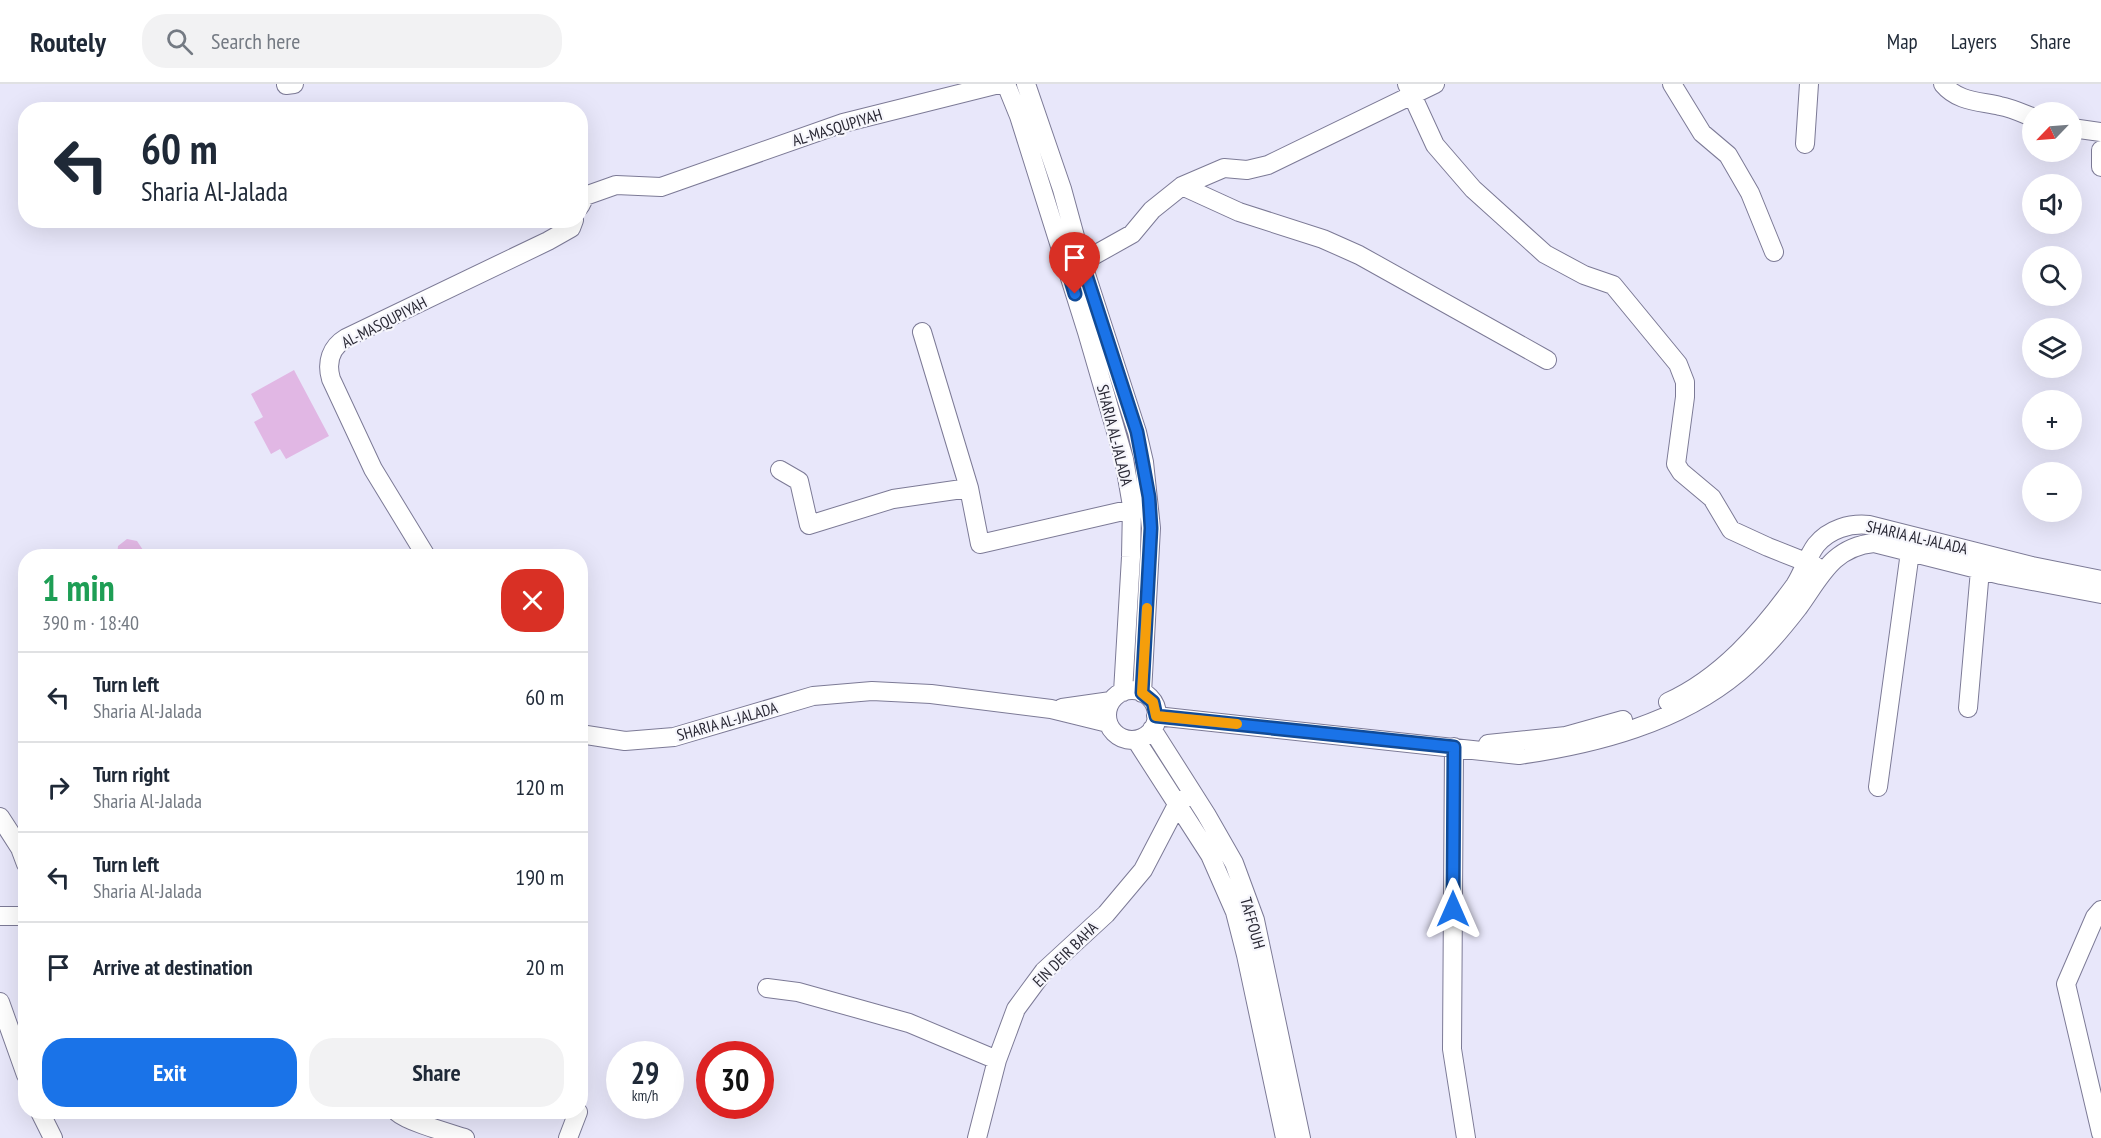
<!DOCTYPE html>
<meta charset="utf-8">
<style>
body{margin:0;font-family:"PT Sans Narrow",sans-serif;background:#f2f2f3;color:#1f2937;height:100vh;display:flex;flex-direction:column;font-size:22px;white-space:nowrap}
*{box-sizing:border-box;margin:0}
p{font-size:20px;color:#747a83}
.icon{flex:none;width:33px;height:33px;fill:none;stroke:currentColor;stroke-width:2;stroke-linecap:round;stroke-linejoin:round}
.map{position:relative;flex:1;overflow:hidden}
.panel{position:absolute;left:18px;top:465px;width:570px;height:570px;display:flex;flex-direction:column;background:#fff;border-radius:24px;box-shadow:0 6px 24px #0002}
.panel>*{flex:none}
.guide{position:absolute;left:18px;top:18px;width:570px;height:126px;border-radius:24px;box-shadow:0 6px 24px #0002;background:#fff;color:#1f2937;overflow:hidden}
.needle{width:39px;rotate:245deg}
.tools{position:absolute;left:2022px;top:18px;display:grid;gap:12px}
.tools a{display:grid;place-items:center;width:60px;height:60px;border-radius:50%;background:#fff;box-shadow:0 6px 24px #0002;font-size:30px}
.speed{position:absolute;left:606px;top:957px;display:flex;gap:12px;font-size:30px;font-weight:700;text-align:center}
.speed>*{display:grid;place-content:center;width:78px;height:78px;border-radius:50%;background:#fff;box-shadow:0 6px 24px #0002;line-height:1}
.speed small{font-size:15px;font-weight:400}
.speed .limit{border:9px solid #d22;background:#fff;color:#111}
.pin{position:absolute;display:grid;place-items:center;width:51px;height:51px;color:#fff;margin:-62px -26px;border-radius:50% 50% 50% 0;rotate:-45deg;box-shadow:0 0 6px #0007}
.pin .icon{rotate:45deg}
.me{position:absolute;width:66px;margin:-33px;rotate:0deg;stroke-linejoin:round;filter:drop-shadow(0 0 4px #0008)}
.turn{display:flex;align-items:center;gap:21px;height:126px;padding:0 24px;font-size:27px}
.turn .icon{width:78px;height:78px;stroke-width:2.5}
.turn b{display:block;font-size:42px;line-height:51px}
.round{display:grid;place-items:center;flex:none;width:63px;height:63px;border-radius:24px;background:#f2f2f3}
.headline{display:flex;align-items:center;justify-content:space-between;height:102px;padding:0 24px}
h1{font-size:36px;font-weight:700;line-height:45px;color:#1e9e55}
.action{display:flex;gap:12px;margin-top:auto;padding:12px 24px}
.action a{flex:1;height:69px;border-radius:24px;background:#1a73e8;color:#fff;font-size:24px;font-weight:700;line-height:69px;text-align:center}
.action a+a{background:#f2f2f3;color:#1f2937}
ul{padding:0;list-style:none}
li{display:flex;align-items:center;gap:18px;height:90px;padding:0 24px;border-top:2px solid #e0e1e3}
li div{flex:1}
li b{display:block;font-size:22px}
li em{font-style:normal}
header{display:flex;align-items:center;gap:36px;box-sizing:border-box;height:84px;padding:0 30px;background:#fff;border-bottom:2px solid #e0e1e3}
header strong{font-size:28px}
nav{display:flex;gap:33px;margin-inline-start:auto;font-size:21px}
.search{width:420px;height:54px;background:#f2f2f3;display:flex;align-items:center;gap:15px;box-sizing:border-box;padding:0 21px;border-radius:24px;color:#747a83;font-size:22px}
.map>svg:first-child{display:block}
</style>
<header>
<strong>Routely</strong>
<div class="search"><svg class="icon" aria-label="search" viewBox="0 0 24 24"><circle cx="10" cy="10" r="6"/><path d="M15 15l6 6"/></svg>Search here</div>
<nav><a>Map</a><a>Layers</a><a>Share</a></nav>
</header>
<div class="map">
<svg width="2101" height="1054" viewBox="0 0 2101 1054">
<rect width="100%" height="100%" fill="#e8e7fa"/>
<path fill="#e1b7e4" d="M294 286 329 352 286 375 280 365 271 370 254 338 263 333 251 310Z
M127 455 137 457 147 472H117L118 462Z"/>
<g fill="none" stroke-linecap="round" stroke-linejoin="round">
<g stroke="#7c7a96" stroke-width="20">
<path id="minor" d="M1006 0 1019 32 1087 248 1124 375 1132 422 1131 473 1123 608
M1026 0 1062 105 1082 178 1137 348 1144 378 1151 444 1142 609
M1407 0 1435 61 1473 105 1545 170 1584 191 1613 201 1678 280 1685 298V313L1676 380 1681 388 1712 414 1731 446 1768 463 1816 482
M1672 0 1702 49 1728 71 1750 109 1774 168
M1943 0C1958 18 1979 17 2000 22 2011 24 2022 29 2032 33
M286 1 294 0
M2072 44 2101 48
M1805 60 1809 0
M2101 66V83
M1182 102 1239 128 1323 155 1359 171 1547 276
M580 122 585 112 616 101 661 103 843 39 999 0
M1073 186 1082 178 1132 150 1152 126 1182 102 1224 84 1247 86 1268 81 1435 0
M922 248 969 404 980 460 1132 425
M780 386 799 397 809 441 893 415 969 404
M426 472 373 385 331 295C326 278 331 263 346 254L548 157 571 144 574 136
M1107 631a25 25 0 1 1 50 0a25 25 0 1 1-50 0Z
M1668 618C1721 594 1761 548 1795 501 1803 489 1807 473 1816 461 1829 445 1850 439 1869 441L2032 482 2101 496
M1062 624 1111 617
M1968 624 1980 486
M1156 632 1519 671C1596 660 1678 639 1739 588 1761 570 1781 546 1798 524 1820 494 1832 463 1874 459L2001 491 2101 510
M1152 645 1206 730 1234 779 1255 836 1301 1054
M580 650 625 657 674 653 813 612 872 607 931 610 1051 625 1108 639
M1136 656 1210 771 1235 828 1246 871 1285 1054
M1488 660 1566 652 1623 636
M1454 663 1452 965 1466 1054
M1878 703 1910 468
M0 733 20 764 26 780
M2101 826 2095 833 2066 900 2101 1049
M0 832H26
M767 904 798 908 909 939 997 976
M0 918 26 991
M40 1028 53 1054
M397 1028C408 1038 449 1049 465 1054
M568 1054 578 1028
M977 1054 997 976 1016 925 1044 887 1106 830 1143 786 1178 719 1184 715"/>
</g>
<use href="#minor" stroke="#fff" stroke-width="18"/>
</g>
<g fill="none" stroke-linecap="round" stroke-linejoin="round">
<g stroke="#114b97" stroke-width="15">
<path id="route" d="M1075 210 1069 190 1082 178 1137 348 1149 413 1151 444 1142 609 1153 618 1156 632 1454 663 1453 825"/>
</g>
<use href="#route" stroke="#1a73e8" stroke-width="10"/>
<path stroke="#f59e0b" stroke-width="10" d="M1147 524 1142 609 1153 618 1156 632 1237 640"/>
</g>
<g text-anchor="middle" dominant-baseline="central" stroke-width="4.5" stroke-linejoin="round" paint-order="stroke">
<g font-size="16" fill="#292834" stroke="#f6f6fc">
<text transform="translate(837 43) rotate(-17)">AL-MASQUPIYAH</text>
<text transform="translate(384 238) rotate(-27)">AL-MASQUPIYAH</text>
<text transform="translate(1115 351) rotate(76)">SHARIA AL-JALADA</text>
<text transform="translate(1917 453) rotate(13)">SHARIA AL-JALADA</text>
<text transform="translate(727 637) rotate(-16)">SHARIA AL-JALADA</text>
<text transform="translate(1253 839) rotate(74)">TAFFOUH</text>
<text transform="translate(1065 870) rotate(-45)">EIN DEIR BAHA</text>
</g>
</g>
</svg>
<div class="tools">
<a><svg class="needle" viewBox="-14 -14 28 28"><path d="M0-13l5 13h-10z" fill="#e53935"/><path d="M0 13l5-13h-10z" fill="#747a83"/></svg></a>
<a><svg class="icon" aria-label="sound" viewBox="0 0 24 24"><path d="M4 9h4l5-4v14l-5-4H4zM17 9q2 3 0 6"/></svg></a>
<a><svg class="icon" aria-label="search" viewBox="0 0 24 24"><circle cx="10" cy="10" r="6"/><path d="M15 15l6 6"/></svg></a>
<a><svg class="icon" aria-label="layers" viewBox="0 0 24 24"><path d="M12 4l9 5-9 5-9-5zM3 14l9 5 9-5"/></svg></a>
<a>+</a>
<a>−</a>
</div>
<div class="speed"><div>29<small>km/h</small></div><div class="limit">30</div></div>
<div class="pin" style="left:1075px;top:210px;background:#d93025"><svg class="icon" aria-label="arrive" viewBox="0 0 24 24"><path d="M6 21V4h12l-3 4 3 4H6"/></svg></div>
<svg class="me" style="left:1453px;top:825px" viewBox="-20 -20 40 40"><path d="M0-17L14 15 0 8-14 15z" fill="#1a73e8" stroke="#fff" stroke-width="4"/></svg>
<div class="guide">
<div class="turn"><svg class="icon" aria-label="left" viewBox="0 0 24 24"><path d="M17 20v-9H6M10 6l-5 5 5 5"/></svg><div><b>60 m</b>Sharia Al-Jalada</div></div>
</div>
<section class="panel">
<div class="headline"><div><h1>1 min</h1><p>390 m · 18:40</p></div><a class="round" style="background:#d93025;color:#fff"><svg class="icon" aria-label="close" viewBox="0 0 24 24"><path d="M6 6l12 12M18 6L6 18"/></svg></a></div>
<ul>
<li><svg class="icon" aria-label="left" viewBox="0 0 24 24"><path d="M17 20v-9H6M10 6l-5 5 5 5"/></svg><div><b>Turn left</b><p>Sharia Al-Jalada</p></div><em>60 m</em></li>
<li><svg class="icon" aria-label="right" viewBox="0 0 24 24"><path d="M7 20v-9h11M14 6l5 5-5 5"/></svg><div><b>Turn right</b><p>Sharia Al-Jalada</p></div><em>120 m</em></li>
<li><svg class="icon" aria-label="left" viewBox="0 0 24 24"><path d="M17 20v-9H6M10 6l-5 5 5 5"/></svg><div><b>Turn left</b><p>Sharia Al-Jalada</p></div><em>190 m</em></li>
<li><svg class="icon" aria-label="arrive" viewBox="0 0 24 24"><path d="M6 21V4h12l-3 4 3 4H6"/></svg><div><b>Arrive at destination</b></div><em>20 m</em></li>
</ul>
<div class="action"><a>Exit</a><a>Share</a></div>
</section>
</div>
